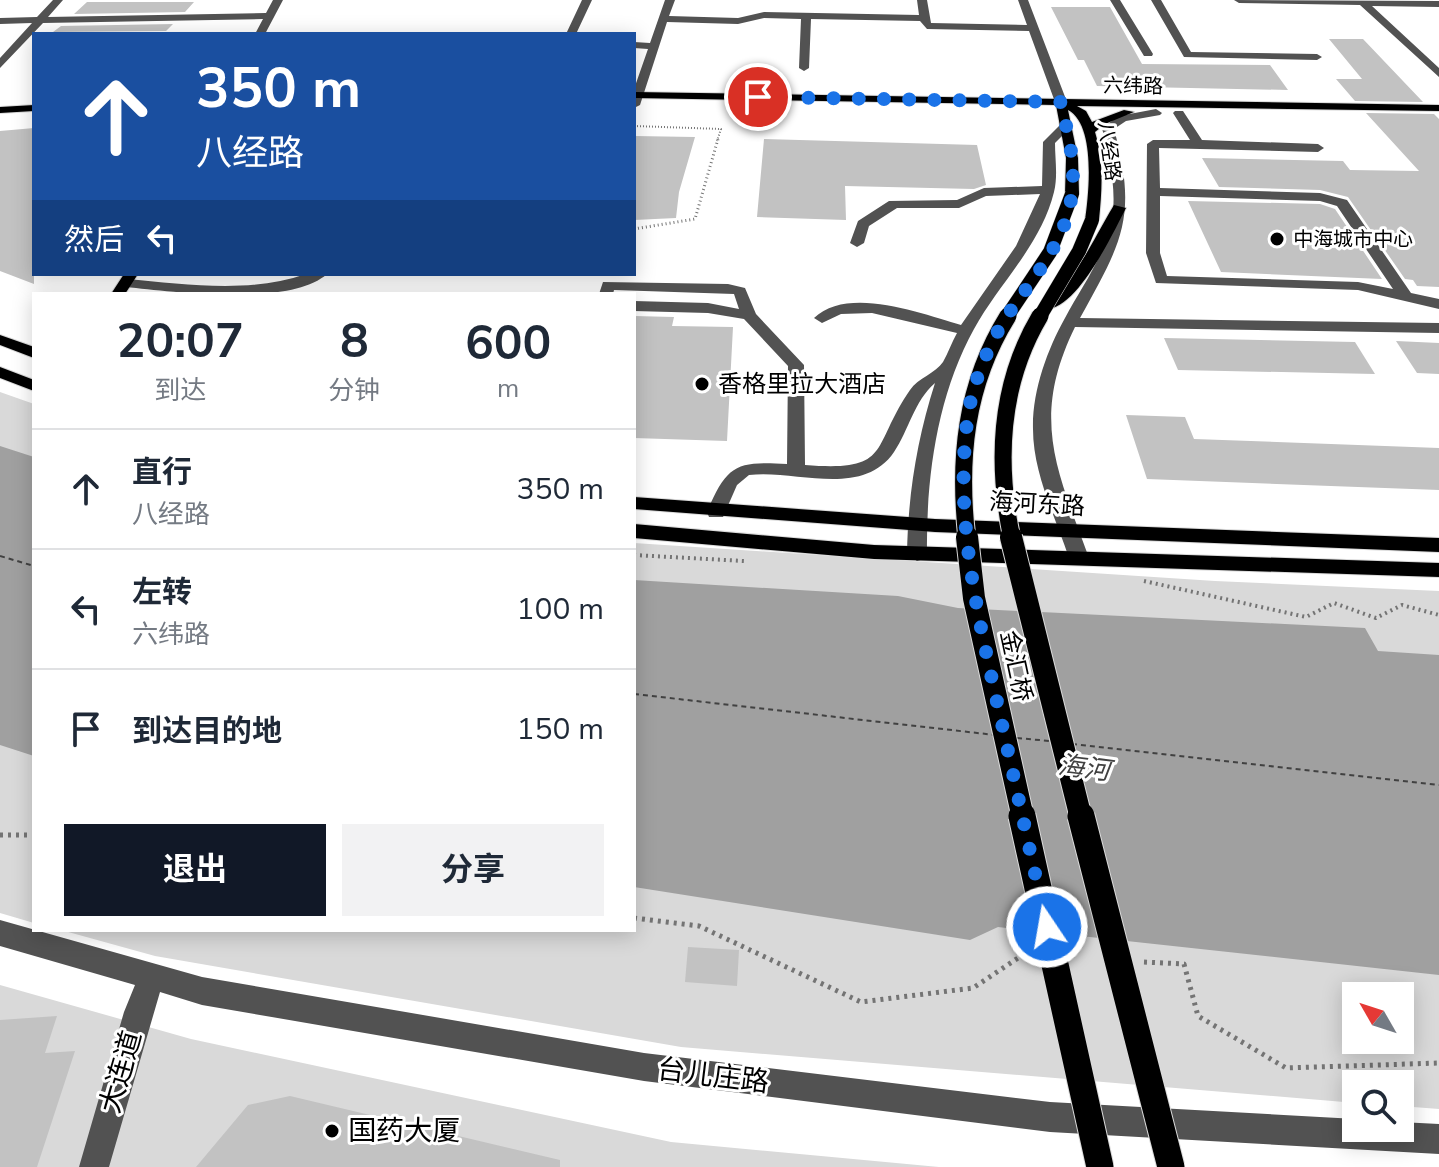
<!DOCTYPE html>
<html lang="zh">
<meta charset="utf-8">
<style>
body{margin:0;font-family:"Nunito Sans","Noto Sans SC",sans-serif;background:#f2f2f3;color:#1f2937;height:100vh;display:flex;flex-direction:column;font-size:30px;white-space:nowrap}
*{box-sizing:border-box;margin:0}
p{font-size:26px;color:#747a83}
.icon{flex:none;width:44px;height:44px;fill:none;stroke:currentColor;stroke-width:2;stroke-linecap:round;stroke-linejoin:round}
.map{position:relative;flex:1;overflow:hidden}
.panel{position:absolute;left:32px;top:292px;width:604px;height:640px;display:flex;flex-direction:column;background:#fff;border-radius:0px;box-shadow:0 4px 20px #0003}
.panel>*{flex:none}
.guide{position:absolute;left:32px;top:32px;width:604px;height:244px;border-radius:0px;box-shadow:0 4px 20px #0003;background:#1a4fa0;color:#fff;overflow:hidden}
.needle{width:52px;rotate:309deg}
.controls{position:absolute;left:1342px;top:982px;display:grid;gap:16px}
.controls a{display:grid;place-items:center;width:72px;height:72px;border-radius:0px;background:#fff;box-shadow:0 4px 20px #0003;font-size:40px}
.pin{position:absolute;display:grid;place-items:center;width:68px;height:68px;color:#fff;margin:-34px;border:4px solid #fff;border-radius:50%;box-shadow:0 2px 8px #0007}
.me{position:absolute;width:88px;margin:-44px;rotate:348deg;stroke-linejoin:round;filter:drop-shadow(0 0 6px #0008)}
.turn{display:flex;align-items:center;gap:28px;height:168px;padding:0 32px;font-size:36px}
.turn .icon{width:104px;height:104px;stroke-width:2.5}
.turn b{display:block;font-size:56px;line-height:68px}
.then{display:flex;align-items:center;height:76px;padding:0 32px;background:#0003;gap:16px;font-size:30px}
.eta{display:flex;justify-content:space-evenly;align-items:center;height:136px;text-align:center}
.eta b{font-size:48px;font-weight:700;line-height:56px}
.primary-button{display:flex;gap:16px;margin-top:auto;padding:16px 32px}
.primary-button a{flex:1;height:92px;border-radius:0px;background:#111827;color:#fff;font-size:32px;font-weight:700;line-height:92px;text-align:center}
.primary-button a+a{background:#f2f2f3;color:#1f2937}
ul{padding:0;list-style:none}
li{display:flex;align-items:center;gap:24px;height:120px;padding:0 32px;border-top:2px solid #e0e1e3}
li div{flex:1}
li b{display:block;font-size:30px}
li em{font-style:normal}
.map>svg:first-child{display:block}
</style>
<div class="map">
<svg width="1439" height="1167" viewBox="0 0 1439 1167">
<rect width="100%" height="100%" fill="#fff"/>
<path fill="#d9d9d9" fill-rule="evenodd" d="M0 392 34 404V923L0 913Z
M634 543 1215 581 1439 591V1109L1400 1106V1084H1356V1103L681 1047 155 956 61 930H634ZM1356 996H1400V1040H1356Z
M0 985 191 1039 671 1142 939 1167H0Z"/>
<path fill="#a0a0a0" d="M0 446 34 457V756L0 745Z
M634 580 898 596 958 608 1365 628 1378 651 1439 655V975L998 927 970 940 634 887Z"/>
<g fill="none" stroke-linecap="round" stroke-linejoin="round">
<path stroke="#414141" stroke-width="2" stroke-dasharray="5 4" stroke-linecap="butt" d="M0 556 34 566
M634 694 995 735
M1017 738 1050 741
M1072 744 1439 785"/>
</g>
<path fill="#c2c2c2" d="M87 2H194L185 12 74 14Z
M1051 7H1110L1142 64 1270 65 1288 90 1097 86 1084 60H1078Z
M173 24 166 31 53 32 61 26Z
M1329 39H1363L1423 102 1355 101 1336 79H1362Z
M1366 113 1434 114 1439 119V287L1417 286 1413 280 1405 279 1348 197 1320 190 1219 187 1202 158 1343 161 1350 170 1419 171Z
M34 128V284L0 271V131Z
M634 136 695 137 679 192 676 218 634 220Z
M764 139 977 145 986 185 974 189 845 186 846 220 757 217Z
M1188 201 1320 204 1335 209 1382 279 1221 272Z
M634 316 674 317 672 326 733 327 727 441 634 438Z
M1164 338 1355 342 1375 374 1178 370Z
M1396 341 1439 343V374L1417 373Z
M1126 415 1185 417 1194 439 1439 448V490L1147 479Z
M688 947 739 950 737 986 685 982Z
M57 1016 45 1053 75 1051 37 1167H0V1020Z
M290 1096 560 1160V1167H196L248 1105Z"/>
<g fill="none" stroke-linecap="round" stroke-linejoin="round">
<g stroke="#dbdbdb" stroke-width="2">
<path id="major" d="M634 92 1439 105V111L1077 106 1086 111 1092 122 1124 110 1134 112 1105 124 1095 132C1104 161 1102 191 1099 220L1092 224 1085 220C1089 193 1096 125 1068 110L1078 158 1079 194 1072 198 1065 194 1066 158 1056 105 634 98Z
M34 105V111L0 113V107Z
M1114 205 1126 208C1113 233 1075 315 1042 309V303C1083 270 1088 248 1114 205Z
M124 274H138L125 294H111Z
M0 335 34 347V358L0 345Z
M0 367 34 380V391L0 378Z
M634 497 935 519 1439 538V552L935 532 634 509Z
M634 524 874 545 1439 563V577L874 559 634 538Z"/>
</g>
<path stroke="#747474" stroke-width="2" stroke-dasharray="1 2" stroke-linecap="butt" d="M634 126 721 129 717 141"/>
<path stroke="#747474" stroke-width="3" stroke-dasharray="1 3" stroke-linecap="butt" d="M634 229 695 219 718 139"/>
<path stroke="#747474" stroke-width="4" stroke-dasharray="2 4" stroke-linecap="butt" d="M634 555 744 561
M1144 581 1306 617 1334 603 1376 618 1402 605 1439 615"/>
<path stroke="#747474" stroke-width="5" stroke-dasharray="3 5" stroke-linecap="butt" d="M0 835H34
M634 918 699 926 861 1002 973 988 1021 956H1028
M1144 962 1184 964 1198 1016 1286 1068 1439 1063"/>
<path fill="#525252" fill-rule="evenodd" d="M53 0H63L48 17 266 13 273 0H283L265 34H255L263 19 43 23 0 68V58L32 23 0 24V18L37 17Z
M582 0H592L576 34H566Z
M665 0H675L669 16 738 18 764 12 919 15 917 0H927L931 23 1027 25 1018 0H1028L1067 102 1061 105 1055 102 1029 31 927 29 920 21 811 19 809 68 804 71 799 68 801 19 764 18 738 24 667 22 640 105 634 108V89L648 49 634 48V42L650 43Z
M1110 0H1120L1153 54 1152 56H1144Z
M1151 0H1161L1191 52 1317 54 1322 57 1317 60 1184 57Z
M1234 0 1439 1V7L1372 6 1439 68V77L1360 5 1239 3Z
M1156 109 1162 113 1160 115 1126 121 1114 129C1138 217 1122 242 1080 318L1439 323V333L1075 327C1030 419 1057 470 1089 558L1079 565 1069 558C1055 516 1033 473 1033 429 1032 392 1047 350 1065 318 1082 286 1105 256 1112 219 1117 188 1109 157 1102 128L1119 116Z
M1175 111H1183L1202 140 1318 144 1324 148 1318 152 1159 148 1160 188 1320 193 1347 200 1411 293 1439 299V309L1358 290 1156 283 1146 253 1147 144 1153 140H1190L1173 113ZM1160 196 1320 201 1337 206 1393 289 1358 282 1167 276 1160 253Z
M1062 123 1072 126 1055 143C1055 159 1058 176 1054 192 1041 245 1000 282 974 329 937 396 926 478 927 554L924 559 917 561 907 554C908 495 917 439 935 383 914 401 909 430 894 452 862 499 795 469 749 475L737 485 723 517H709L707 512C727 464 737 461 787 464L788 366 744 319 708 313 634 311V301L708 303 739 309 734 294 614 290 613 294H599L603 282 728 284 745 288 756 314 804 365 805 465C893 472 870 448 910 390 918 378 936 373 943 362 948 353 952 342 957 333L872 313 841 314 822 323 814 318C848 285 923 314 961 325L1016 246 1040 194 986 196 959 208H897L869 226 864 243 857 247 850 243 858 221 889 201 957 200 984 188 1042 186 1043 142Z
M306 274H327C290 307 174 292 126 287L119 283 126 279C186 284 248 294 306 274Z
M0 920 202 977 644 1053 1050 1102 1356 1119V1128H1400V1122L1439 1124V1154L1050 1132 644 1081 202 1005 160 992 109 1167H79L124 1012 135 985 0 946Z"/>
<use href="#major" fill="#000" fill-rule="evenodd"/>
<g stroke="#dbdbdb" stroke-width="15" stroke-linecap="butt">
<path id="major-bridge-far3" d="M1006 318 1050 252 1072 194
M1039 318 1079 251 1092 220"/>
</g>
<g stroke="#dbdbdb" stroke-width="19" stroke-linecap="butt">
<path id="major-bridge-far2" d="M967 539C958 460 965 385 1008 316
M1012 539C996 462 999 385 1040 316"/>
</g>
<g stroke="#dbdbdb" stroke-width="24" stroke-linecap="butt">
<path id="major-bridge-far1" d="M967 537 974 598 1023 818
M1011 537 1081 818"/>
</g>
<g stroke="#dbdbdb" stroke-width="29" stroke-linecap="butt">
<path id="major-bridge" d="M1022 816 1100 1167
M1081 816 1171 1167"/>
</g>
<use href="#major-bridge-far3" stroke="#000" stroke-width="14"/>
<use href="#major-bridge-far2" stroke="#000" stroke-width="17"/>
<use href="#major-bridge-far1" stroke="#000" stroke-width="22"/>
<use href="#major-bridge" stroke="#000" stroke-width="27"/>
</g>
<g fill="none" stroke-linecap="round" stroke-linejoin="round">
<path stroke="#1a73e8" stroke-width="14" stroke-dasharray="0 25.2" d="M758 97 1061 102C1067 132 1076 161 1072 192 1067 243 1032 278 1005 319 988 347 973 382 968 415 954 513 976 607 997 702 1014 777 1030 852 1047 927"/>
</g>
<g fill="#000" stroke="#fff" stroke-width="3">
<circle cx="1277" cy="239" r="8"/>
<circle cx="702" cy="384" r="8"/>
<circle cx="332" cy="1131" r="8"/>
</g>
<g text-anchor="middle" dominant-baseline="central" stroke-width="6" stroke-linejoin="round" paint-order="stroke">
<g font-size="20" fill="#000" stroke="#fff">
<text transform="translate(1133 86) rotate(1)">六纬路</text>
<text transform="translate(1109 151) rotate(82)">八经路</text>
</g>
<g font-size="20" fill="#000" stroke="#fff" text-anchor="start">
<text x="1293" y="239">中海城市中心</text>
</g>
<g font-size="24" fill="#000" stroke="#fff" text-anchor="start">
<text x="718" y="384">香格里拉大酒店</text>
</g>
<g font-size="24" fill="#000" stroke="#fff">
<text transform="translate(1037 504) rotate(3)">海河东路</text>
<text transform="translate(1016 666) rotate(78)">金汇桥</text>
</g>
<g font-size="26" font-style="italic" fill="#414141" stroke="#fff">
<text transform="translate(1084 768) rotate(7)">海河</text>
</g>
<g font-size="28" fill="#000" stroke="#fff">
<text transform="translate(121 1072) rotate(-74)">大连道</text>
<text transform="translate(713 1076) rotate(7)">台儿庄路</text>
</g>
<g font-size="28" fill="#000" stroke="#fff" text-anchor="start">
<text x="348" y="1131">国药大厦</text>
</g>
</g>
</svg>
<div class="controls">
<a><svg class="needle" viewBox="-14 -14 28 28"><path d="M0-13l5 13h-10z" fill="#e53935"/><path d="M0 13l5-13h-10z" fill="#747a83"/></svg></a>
<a><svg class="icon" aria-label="search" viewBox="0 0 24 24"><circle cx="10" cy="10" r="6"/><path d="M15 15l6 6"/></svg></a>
</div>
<div class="pin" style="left:758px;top:97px;background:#d93025"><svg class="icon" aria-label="arrive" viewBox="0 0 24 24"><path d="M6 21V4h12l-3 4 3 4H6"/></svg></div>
<svg class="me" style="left:1047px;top:927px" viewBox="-20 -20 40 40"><circle r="17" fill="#1a73e8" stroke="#fff" stroke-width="3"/><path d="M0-11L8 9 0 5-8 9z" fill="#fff"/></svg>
<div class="guide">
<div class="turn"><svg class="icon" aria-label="ahead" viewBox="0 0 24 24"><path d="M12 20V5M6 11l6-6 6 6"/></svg><div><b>350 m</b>八经路</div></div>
<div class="then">然后<svg class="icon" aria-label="left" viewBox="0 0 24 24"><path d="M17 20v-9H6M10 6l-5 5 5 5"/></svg></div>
</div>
<section class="panel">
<div class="eta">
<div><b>20:07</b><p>到达</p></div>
<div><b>8</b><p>分钟</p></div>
<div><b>600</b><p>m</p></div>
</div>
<ul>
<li><svg class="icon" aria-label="ahead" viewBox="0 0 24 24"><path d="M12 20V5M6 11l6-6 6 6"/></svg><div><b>直行</b><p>八经路</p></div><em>350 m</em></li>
<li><svg class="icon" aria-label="left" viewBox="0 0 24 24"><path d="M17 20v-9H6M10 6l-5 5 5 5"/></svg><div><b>左转</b><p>六纬路</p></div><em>100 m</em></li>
<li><svg class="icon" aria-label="arrive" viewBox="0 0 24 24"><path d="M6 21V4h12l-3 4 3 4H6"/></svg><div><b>到达目的地</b></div><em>150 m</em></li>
</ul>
<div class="primary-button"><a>退出</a><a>分享</a></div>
</section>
</div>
